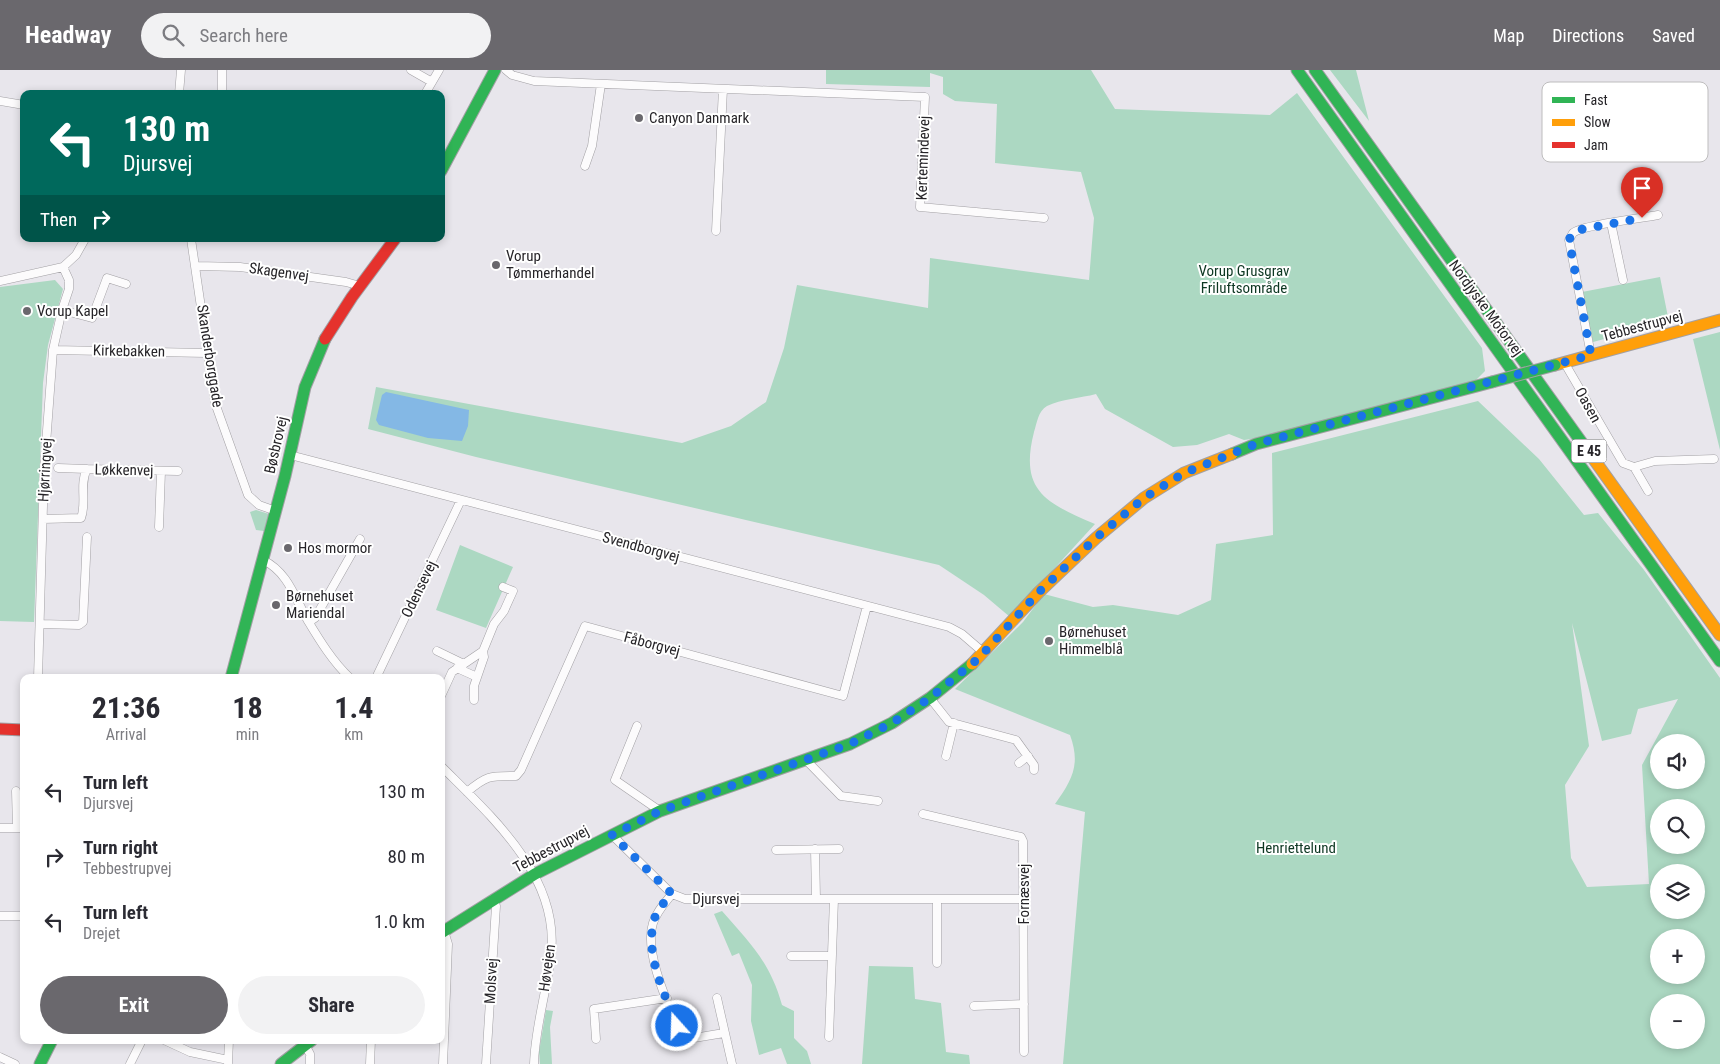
<!DOCTYPE html>
<meta charset="utf-8">
<style>
body{margin:0;font-family:"Roboto Condensed",sans-serif;background:#f2f2f3;color:#2b2b33;height:100vh;display:flex;flex-direction:column;font-size:19px;white-space:nowrap}
*{box-sizing:border-box;margin:0}
p{font-size:16px;color:#7c7c81}
.icon{flex:none;width:28px;height:28px;fill:none;stroke:currentColor;stroke-width:2;stroke-linecap:round;stroke-linejoin:round}
.map{position:relative;flex:1;overflow:hidden}
.drawer{position:absolute;left:20px;top:604px;width:425px;height:370px;display:flex;flex-direction:column;background:#fff;border-radius:10px;box-shadow:0 2px 8px #0003}
.drawer>*{flex:none}
.banner{position:absolute;left:20px;top:20px;width:425px;height:152px;border-radius:10px;box-shadow:0 2px 8px #0003;background:#00695c;color:#fff;overflow:hidden}
.controls{position:absolute;left:1650px;top:664px;display:grid;gap:10px}
.controls a{display:grid;place-items:center;width:55px;height:55px;border-radius:50%;background:#fff;box-shadow:0 2px 8px #0003;font-size:25px}
.pin{position:absolute;display:grid;place-items:center;width:42px;height:42px;color:#fff;margin:-51px -21px;border-radius:50% 50% 50% 0;rotate:-45deg;box-shadow:0 0 5px #0007}
.pin .icon{rotate:45deg}
.me{position:absolute;width:55px;margin:-28px;rotate:340deg;stroke-linejoin:round;filter:drop-shadow(0 0 4px #0008)}
.turn{display:flex;align-items:center;gap:18px;height:105px;padding:0 20px;font-size:22px}
.turn .icon{width:65px;height:65px;stroke-width:2.5}
.turn b{display:block;font-size:35px;line-height:42px}
.then{display:flex;align-items:center;height:48px;padding:0 20px;background:#0003;gap:10px;font-size:19px}
.eta{display:flex;justify-content:space-evenly;align-items:center;height:85px;text-align:center}
.eta b{font-size:30px;font-weight:700;line-height:35px}
.cta{display:flex;gap:10px;margin-top:auto;padding:10px 20px}
.cta a{flex:1;height:58px;border-radius:30px;background:#6a686d;color:#fff;font-size:20px;font-weight:700;line-height:58px;text-align:center}
.cta a+a{background:#f2f2f3;color:#2b2b33}
ul{padding:0;list-style:none}
li{display:flex;align-items:center;gap:15px;height:65px;padding:0 20px}
li div{flex:1}
li b{display:block;font-size:19px}
li em{font-style:normal}
header{display:flex;align-items:center;gap:30px;box-sizing:border-box;height:70px;padding:0 25px;background:#6a686d;color:#fff}
header strong{font-size:24px}
nav{display:flex;gap:28px;margin-inline-start:auto;font-size:18px}
.search{width:350px;height:45px;background:#f2f2f3;display:flex;align-items:center;gap:12px;box-sizing:border-box;padding:0 18px;border-radius:28px;color:#7c7c81;font-size:19px}
.map>svg:first-child{display:block}
</style>
<header>
<strong>Headway</strong>
<div class="search"><svg class="icon" aria-label="search" viewBox="0 0 24 24"><circle cx="10" cy="10" r="6"/><path d="M15 15l6 6"/></svg>Search here</div>
<nav><a>Map</a><a>Directions</a><a>Saved</a></nav>
</header>
<div class="map">
<svg width="1720" height="994" viewBox="0 0 1720 994">
<rect width="100%" height="100%" fill="#e8e6ec"/>
<path fill="#acd8c2" fill-rule="evenodd" d="M826 0H1091L1115 39 1270 45 1297 23 1482 278 1485 301 1475 311 1265 367 1244 370 1229 364 1197 375 1173 377 1105 339 1096 324C1081 328 1061 329 1047 336 1038 341 1037 353 1034 362 1019 421 1046 433 1095 454L1010 547 984 525 939 495 476 387 368 359 376 317 682 373 731 356 766 332 784 278 797 215 928 238 930 188 1089 210 1094 148 1081 102 995 93 997 34 955 31 943 24V7L930 3V17L826 14Z
M1330 0H1356L1369 51Z
M1660 207 1669 252 1593 272 1582 222Z
M55 210 63 219 48 275 43 313 34 552 0 551V217Z
M1720 262V380L1693 269Z
M1478 331 1539 389 1584 445 1598 443 1644 500 1720 608V994H1063L1085 742 1055 734C1072 710 1081 695 1070 665L955 619 1023 552 1044 524 1093 537 1113 535 1178 545 1211 530 1216 474 1273 465 1272 383ZM1572 553 1602 671 1631 664 1638 639 1678 629 1642 695 1649 814 1587 817 1571 788 1565 715 1589 676ZM1659 672H1696V710H1659ZM1659 738H1696V775H1659ZM1659 802H1696V840H1659ZM1659 868H1696V905H1659ZM1659 932H1696V970H1659Z
M256 440 269 444 264 461 256 460 250 442Z
M460 475 513 497 486 558 436 540Z
M722 841C750 873 770 892 782 935L794 941V968L807 981 811 994H787L781 978 759 985 751 951 752 915 739 883 732 886 714 844Z
M869 896 913 897 915 929 941 933 946 982 969 985 970 994H862Z
M546 940 553 941 550 957 552 994H540L539 982Z"/>
<path fill="#84b8e5" d="M386 322 469 340 468 356 462 371 428 368 379 355 376 350 382 325Z"/>
<g fill="none" stroke-linecap="round" stroke-linejoin="round">
<g stroke="#a2a0a4" stroke-width="9">
<path id="street" d="M411 0 432 12
M506 0 512 5 534 11 925 27 920 137 1044 148
M179 24 181 0
M222 24V0
M425 24 439 0
M0 31 24 35
M585 96 592 76 601 14
M1611 153 1623 210
M716 161 723 19
M191 169 215 333 248 425 259 435 276 441
M197 196 240 197 346 212 360 216
M0 211 63 197 76 185 85 169
M62 240 92 248 107 208 126 214
M53 280 206 283
M1591 285 1569 170C1570 169 1572 164 1573 163 1581 155 1643 148 1658 145
M1564 292 1623 393 1634 397 1648 421
M290 385 949 557 962 564 984 583
M1634 397 1655 391 1714 389
M58 398 87 399
M43 449 81 448C87 433 79 414 87 399L178 401
M159 457 161 401
M263 490C288 502 295 528 308 551 320 571 333 592 350 608
M309 552 315 548 360 469
M40 554 79 555 83 552 87 467
M437 581 464 594
M457 598 477 607
M38 608 44 401 53 280 62 240 69 219V210L63 197
M376 608 461 430
M441 626 452 602 483 581 494 554 504 541 513 521 503 517
M930 628 949 652 1016 670 1034 695V700
M474 630V616L484 587 483 581
M637 656 615 710 660 741
M946 686 954 653
M806 690 841 726 878 731
M1019 693 1028 686
M441 696C491 746 560 806 551 884 547 921 535 957 534 994
M16 721 17 758
M467 722C487 705 490 706 516 706L521 700 585 556 843 626 867 536
M923 744 1021 767 1023 771 1024 982
M0 758H24
M612 765 672 824 685 829H1024
M815 779 816 829
M776 780 839 779
M672 824C664 834 657 841 653 853 643 883 671 940 682 970L724 963
M0 846H24
M791 886H832
M937 893V829
M717 928 732 994
M974 936 1024 934
M829 967 834 829
M596 969 594 939 667 928
M164 970 190 982 228 990
M305 975 310 984V994
M0 987 15 994
M228 993 229 970
M130 994 142 970
M370 994 371 970
M443 994 448 874 444 861
M486 994 496 836 493 829"/>
</g>
<g stroke="#a2a0a4" stroke-width="13">
<path id="fast" d="M1297 0 1720 591
M1315 0 1590 384
M441 101 495 0
M1232 384 1256 374 1492 312
M231 608 285 406 305 317 325 269
M441 863 535 804 660 741 850 674 892 653 930 628 972 594
M40 994 52 970
M281 994 312 970"/>
</g>
<g stroke="#a2a0a4" stroke-width="13">
<path id="slow" d="M1555 295 1720 250
M1590 384 1720 565
M972 594 1039 522 1096 468 1144 428 1184 403 1232 384"/>
</g>
<g stroke="#a2a0a4" stroke-width="13">
<path id="jam" d="M325 269 352 227 395 169
M0 659 24 660"/>
</g>
<use href="#street" stroke="#fcfbfc" stroke-width="8"/>
<use href="#fast" stroke="#30b455" stroke-width="11"/>
<use href="#slow" stroke="#ff9f0a" stroke-width="11"/>
<use href="#jam" stroke="#e5322d" stroke-width="11"/>
<g stroke="#a2a0a4" stroke-width="13" stroke-linecap="butt">
<path id="fast-bridge" d="M1492 312 1555 295"/>
</g>
<use href="#fast-bridge" stroke="#30b455" stroke-width="11"/>
</g>
<g fill="none" stroke-linecap="round" stroke-linejoin="round">
<path stroke="#1a73e8" stroke-width="9" stroke-dasharray="0 16.2" d="M677 956C664 922 641 878 657 842 660 836 667 830 672 824L612 765 660 741 850 674 892 653 930 628 979 588 1039 522 1096 468 1144 428 1184 403 1256 374 1591 285 1569 170 1572 164 1578 160 1642 148"/>
</g>
<g fill="#6a686d" stroke="#fff" stroke-width="2">
<circle cx="639" cy="48" r="5"/>
<circle cx="496" cy="195" r="5"/>
<circle cx="27" cy="241" r="5"/>
<circle cx="288" cy="478" r="5"/>
<circle cx="276" cy="535" r="5"/>
<circle cx="1049" cy="571" r="5"/>
</g>
<g text-anchor="middle" dominant-baseline="central" stroke-width="4" stroke-linejoin="round" paint-order="stroke">
<rect fill="#fff" stroke="#676668" stroke-width="1" x="1571.5" y="369.5" width="35" height="23" rx="4"/>
<g font-size="14" font-weight="bold" fill="#262428">
<text x="1589" y="381">E 45</text>
</g>
<g font-size="15" fill="#262428" stroke="#fff" text-anchor="start">
<text x="649" y="48">Canyon Danmark</text>
<text x="506" y="186">Vorup<tspan x="506" dy="17">Tømmerhandel</tspan></text>
<text x="37" y="241">Vorup Kapel</text>
<text x="298" y="478">Hos mormor</text>
<text x="286" y="526">Børnehuset<tspan x="286" dy="17">Mariendal</tspan></text>
<text x="1059" y="562">Børnehuset<tspan x="1059" dy="17">Himmelblå</tspan></text>
</g>
<g font-size="15" fill="#262428" stroke="#fff">
<text transform="translate(923 88) rotate(-88)">Kertemindevej</text>
<text transform="translate(279 202) rotate(8)">Skagenvej</text>
<text transform="translate(1486 238) rotate(54)">Nordjyske Motorvej</text>
<text transform="translate(1642 256) rotate(-15)">Tebbestrupvej</text>
<text transform="translate(129 281) rotate(1)">Kirkebakken</text>
<text transform="translate(210 286) rotate(81)">Skanderborggade</text>
<text transform="translate(1588 335) rotate(61)">Oasen</text>
<text transform="translate(276 375) rotate(-77)">Bøsbrovej</text>
<text transform="translate(45 400) rotate(-87)">Hjørringvej</text>
<text transform="translate(124 400) rotate(1)">Løkkenvej</text>
<text transform="translate(641 477) rotate(15)">Svendborgvej</text>
<text transform="translate(419 519) rotate(-64)">Odensevej</text>
<text transform="translate(652 574) rotate(15)">Fåborgvej</text>
<text transform="translate(551 779) rotate(-28)">Tebbestrupvej</text>
<text transform="translate(1024 824) rotate(-90)">Fornæsvej</text>
<text x="716" y="829">Djursvej</text>
<text transform="translate(547 898) rotate(-82)">Høvejen</text>
<text transform="translate(491 911) rotate(-87)">Molsvej</text>
</g>
<g font-size="15" fill="#0d3722" stroke="#fff">
<text x="1244" y="201">Vorup Grusgrav<tspan x="1244" dy="17">Friluftsområde</tspan></text>
<text x="1296" y="778">Henriettelund</text>
</g>
</g>
<rect x="1542" y="12" width="166" height="80" rx="8" fill="#fff" stroke="#bebdbe" stroke-width="1"/>
<rect x="1552" y="27" width="23" height="6" fill="#30b455"/>
<rect x="1552" y="49" width="23" height="7" fill="#ff9f0a"/>
<rect x="1552" y="72" width="23" height="6" fill="#e5322d"/>
<g font-size="14" fill="#262428">
<text x="1584" y="35">Fast</text>
<text x="1584" y="57">Slow</text>
<text x="1584" y="80">Jam</text>
</g>
</svg>
<div class="controls">
<a><svg class="icon" aria-label="sound" viewBox="0 0 24 24"><path d="M4 9h4l5-4v14l-5-4H4zM17 9q2 3 0 6"/></svg></a>
<a><svg class="icon" aria-label="search" viewBox="0 0 24 24"><circle cx="10" cy="10" r="6"/><path d="M15 15l6 6"/></svg></a>
<a><svg class="icon" aria-label="layers" viewBox="0 0 24 24"><path d="M12 4l9 5-9 5-9-5zM3 14l9 5 9-5"/></svg></a>
<a>+</a>
<a>−</a>
</div>
<div class="pin" style="left:1642px;top:148px;background:#d93025"><svg class="icon" aria-label="arrive" viewBox="0 0 24 24"><path d="M6 21V4h12l-3 4 3 4H6"/></svg></div>
<svg class="me" style="left:677px;top:956px" viewBox="-20 -20 40 40"><circle r="17" fill="#1a73e8" stroke="#fff" stroke-width="3"/><path d="M0-11L8 9 0 5-8 9z" fill="#fff"/></svg>
<div class="banner">
<div class="turn"><svg class="icon" aria-label="left" viewBox="0 0 24 24"><path d="M17 20v-9H6M10 6l-5 5 5 5"/></svg><div><b>130 m</b>Djursvej</div></div>
<div class="then">Then<svg class="icon" aria-label="right" viewBox="0 0 24 24"><path d="M7 20v-9h11M14 6l5 5-5 5"/></svg></div>
</div>
<section class="drawer">
<div class="eta">
<div><b>21:36</b><p>Arrival</p></div>
<div><b>18</b><p>min</p></div>
<div><b>1.4</b><p>km</p></div>
</div>
<ul>
<li><svg class="icon" aria-label="left" viewBox="0 0 24 24"><path d="M17 20v-9H6M10 6l-5 5 5 5"/></svg><div><b>Turn left</b><p>Djursvej</p></div><em>130 m</em></li>
<li><svg class="icon" aria-label="right" viewBox="0 0 24 24"><path d="M7 20v-9h11M14 6l5 5-5 5"/></svg><div><b>Turn right</b><p>Tebbestrupvej</p></div><em>80 m</em></li>
<li><svg class="icon" aria-label="left" viewBox="0 0 24 24"><path d="M17 20v-9H6M10 6l-5 5 5 5"/></svg><div><b>Turn left</b><p>Drejet</p></div><em>1.0 km</em></li>
</ul>
<div class="cta"><a>Exit</a><a>Share</a></div>
</section>
</div>
